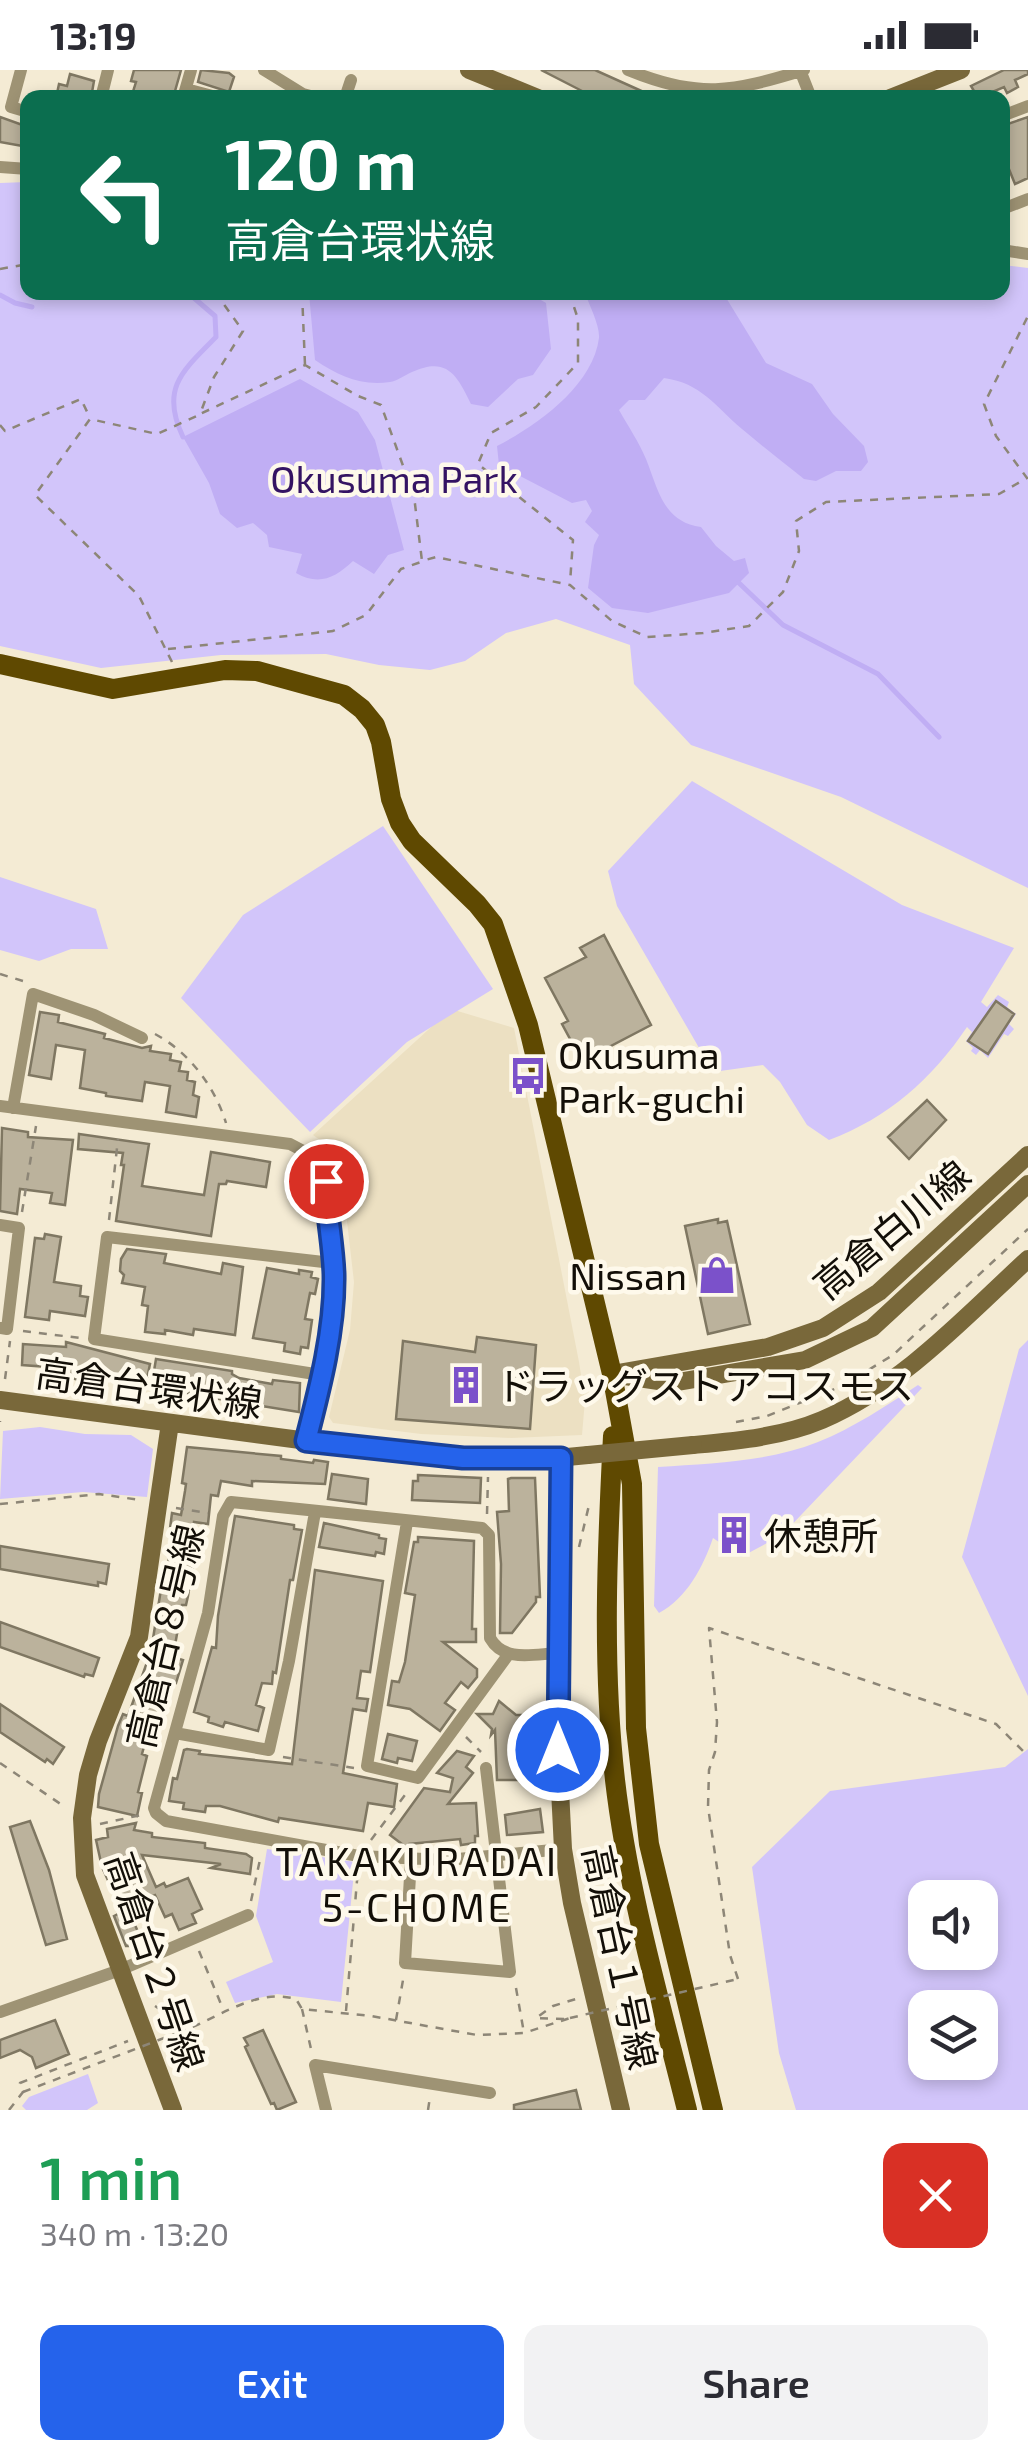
<!DOCTYPE html>
<meta charset="utf-8">
<style>
body{margin:0;font-family:"Exo 2","Noto Sans JP",sans-serif;background:#f2f2f3;color:#2b2b33;height:100vh;display:flex;flex-direction:column;font-size:38px;white-space:nowrap}
*{box-sizing:border-box;margin:0}
p{font-size:32px;color:#7c7c81}
.icon{flex:none;width:55px;height:55px;fill:none;stroke:currentColor;stroke-width:2;stroke-linecap:round;stroke-linejoin:round}
.map{position:relative;height:2040px;overflow:hidden}
.details{display:flex;flex-direction:column;background:#fff;flex:1}
.details>*{flex:none}
.guide{position:absolute;left:20px;top:20px;width:990px;height:210px;border-radius:20px;box-shadow:0 5px 15px #0003;background:#0b6e4f;color:#fff;overflow:hidden}
.controls{position:absolute;left:908px;top:1810px;display:grid;gap:20px}
.controls a{display:grid;place-items:center;width:90px;height:90px;border-radius:20px;background:#fff;box-shadow:0 5px 15px #0003;font-size:50px}
.pin{position:absolute;display:grid;place-items:center;width:85px;height:85px;color:#fff;margin:-42px;border:5px solid #fff;border-radius:50%;box-shadow:0 2px 10px #0007}
.me{position:absolute;width:110px;margin:-55px;rotate:0deg;stroke-linejoin:round;filter:drop-shadow(0 0 8px #0008)}
.turn{display:flex;align-items:center;gap:35px;height:210px;padding:0 40px;font-size:45px}
.turn .icon{width:130px;height:130px;stroke-width:2.5}
.turn b{display:block;font-size:70px;line-height:85px}
.round{display:grid;place-items:center;flex:none;width:105px;height:105px;border-radius:20px;background:#f2f2f3}
.head{display:flex;align-items:center;justify-content:space-between;height:170px;padding:0 40px}
h1{font-size:60px;font-weight:600;line-height:75px;color:#1e9e55}
.button{display:flex;gap:20px;margin-top:auto;padding:20px 40px}
.button a{flex:1;height:115px;border-radius:20px;background:#2563eb;color:#fff;font-size:40px;font-weight:600;line-height:115px;text-align:center}
.button a+a{background:#f2f2f3;color:#2b2b33}
.status{display:flex;justify-content:space-between;align-items:center;height:70px;padding:0 50px;background:#fff;direction:ltr}
.status svg{height:28px;fill:currentColor}
.map>svg:first-child{display:block}
</style>
<div class="status"><b>13:19</b><svg viewBox="0 0 49 12"><path d="M0 12V9h3v3zM5 12V6h3v6zM10 12V3h3v9zM15 12V0h3v12zM26 1h20v11H26zM47 4h2v5h-2z"/></svg></div>
<div class="map">
<svg width="1028" height="2040" viewBox="0 0 1028 2040">
<rect width="100%" height="100%" fill="#f4ebd4"/>
<path fill="#ece0c2" d="M451 939 514 958 579 1292 585 1330 582 1365 511 1368 421 1364 333 1353 329 1347 350 1260 354 1212 341 1099 324 1073 313 1065Z"/>
<path fill="#d2c5fa" fill-rule="evenodd" d="M27 112 28 222H1002L1003 195 1028 198V818L841 727 691 675 634 614 630 575 556 549 506 563 465 591 430 600 379 595 326 584 221 585 101 598 0 576V113Z
M692 711 902 835 1014 878 981 932 987 937 998 925 1009 932 1007 937 1016 944 1009 954 1014 959 1008 966 1004 964 988 988 980 980 976 985 971 981 973 978 966 971 972 962 967 957C932 1009 888 1048 829 1070L807 1055 780 1012 763 995 713 1002 617 836 608 801Z
M383 756 493 919 407 972 310 1062 181 928 243 845Z
M0 807 96 839 108 879H71L39 891 0 880Z
M1028 1270V1626L962 1487 1019 1279Z
M918 1315 922 1318 782 1465 741 1487 713 1468C703 1497 687 1528 659 1543L654 1536 658 1397C712 1393 768 1392 818 1372 853 1358 886 1336 918 1315Z
M40 1357 85 1364 131 1365 153 1379 147 1427 83 1422 0 1429 3 1361Z
M1028 1679V2040H796L779 1983 752 1797 830 1721 1005 1697ZM925 1828H980V1882H925ZM925 1938H980V1992H925Z
M267 1779 355 1792 341 1932 277 1924 235 1933 226 1912 273 1892 256 1846Z
M88 2004 98 2033 87 2040H26L22 2036 29 2027Z"/>
<path fill="#c0aef4" d="M715 222 725 226 766 293 812 314 833 344 864 376 868 392 861 401H836L816 411 804 409C784 393 762 376 742 359 715 336 701 313 664 308L645 330H629L619 340C628 356 639 372 646 389 658 419 663 452 701 457L716 476 734 491 745 488 749 503 729 523 648 543 612 538 588 518 594 475 599 465 585 452 592 441 586 430 572 433 499 395 497 376C536 356 593 316 599 268 600 255 589 235 585 223Z
M309 223H529L546 233 551 279 533 305 518 309 488 337 471 334C457 305 447 286 412 302 405 305 397 311 390 312 360 316 339 306 315 290Z
M300 309 358 342 375 370 404 480 388 485 374 504 353 491C335 508 319 516 296 503L302 484 269 477 267 465 253 453 237 458 220 444 209 413 183 367Z"/>
<g fill="none" stroke-linecap="round" stroke-linejoin="round">
<path stroke="#c0aef4" stroke-width="5" d="M0 225 15 233 32 237
M183 367C160 319 182 301 216 267L215 246 187 222
M739 513 783 555 878 604 939 667"/>
</g>
<path fill="#bbb29c" stroke="#7f7762" stroke-width="2.5" d="M134 0H181L173 28H131L136 12 131 11Z
M201 0 229 3 234 7 229 22 198 12Z
M541 0H595L657 28H582L584 22Z
M1004 0H1028V4L1015 10 1018 17 1007 23 1004 17 978 28 971 16Z
M70 4 94 11 91 28H56L59 14 67 16Z
M0 47 28 57V77L0 72Z
M1028 47V108L1015 114 1002 82V56Z
M604 865 651 955 582 991 562 954 568 951 545 908 586 887 580 878Z
M996 931 1014 944 988 984 968 971Z
M40 942 59 945 58 952 105 964 104 968 142 978 151 976 150 981 171 984 170 990 181 992 179 1001 188 1002 187 1010 195 1012 193 1025 199 1027 196 1047 166 1042 170 1016 145 1012 142 1031 106 1026V1023L80 1018 85 980 56 975 51 1009 29 1005Z
M927 1030 946 1050 909 1089 888 1067Z
M2 1058 28 1062V1067L73 1070 65 1135 50 1133 52 1123 20 1119 17 1144 0 1141Z
M79 1064 149 1074 142 1116 204 1125 211 1082 270 1092 266 1117 227 1111 226 1114H219L211 1166 116 1151 124 1095H121L123 1083 78 1079Z
M718 1149V1153L727 1151 750 1254 708 1264 685 1156Z
M45 1164 61 1167 54 1212 81 1216 80 1226 88 1227 85 1246 50 1241 49 1250 25 1247 35 1168 44 1169Z
M127 1179 166 1184 164 1193 221 1204 223 1193 243 1197 235 1265 194 1259 193 1265 165 1260V1264L145 1262 148 1236 142 1235 145 1217 122 1213 124 1205 120 1201 121 1189Z
M267 1198 299 1204V1200L312 1202 311 1207 318 1209 315 1224 310 1223 305 1249 312 1250 308 1278 301 1277 300 1284 284 1281 285 1273 253 1268Z
M477 1267 536 1275 530 1359 396 1349 403 1271 475 1282Z
M66 1272 150 1294 146 1314 81 1306 80 1310 61 1306 62 1298 22 1295 23 1274 66 1277Z
M156 1289 232 1301V1304L239 1308 272 1314 273 1310 300 1313 299 1342 188 1324 189 1320 179 1318 181 1305 154 1301Z
M187 1377 281 1386V1389L313 1393 314 1390 328 1392 325 1414 252 1411V1416L221 1411 218 1426 211 1425 208 1454 194 1452 190 1487 194 1488 188 1526 186 1535H182L173 1587 183 1590 176 1613 166 1610 157 1648 152 1647 142 1684 147 1686 138 1722 142 1723 137 1746 98 1737 99 1724 118 1656 123 1644 128 1646 151 1581 162 1513 165 1514 172 1467 169 1466 172 1443 181 1445 185 1421 186 1414 182 1413Z
M332 1404 368 1409 366 1434 328 1429Z
M418 1405 481 1408 480 1433 412 1430 413 1411H418Z
M511 1408H535L540 1527H536V1532L512 1563H500L501 1494 497 1442 509 1441 508 1409Z
M235 1446 294 1455V1459L302 1460 293 1510H290L276 1603 273 1602 272 1614 262 1613 256 1635 264 1638 258 1661 225 1652 223 1657 208 1652 209 1647 194 1642 212 1577 216 1578 218 1546Z
M324 1453 379 1465V1468L386 1469 384 1484 376 1482 375 1486 319 1477Z
M418 1467 474 1471 472 1559H476V1572H443L477 1599V1607L468 1618 461 1612 445 1633 455 1640 440 1661 410 1639 388 1635 392 1611 399 1612 405 1592 415 1525 405 1523 414 1472H418Z
M0 1476 109 1494 106 1514 98 1512V1516L0 1499Z
M315 1500 383 1511 370 1602 361 1601 357 1628 368 1629 366 1641 353 1639 343 1703 397 1714 394 1737 368 1733 363 1761 279 1748 278 1752 220 1736H206L205 1742 183 1739 184 1733 169 1731 173 1708 177 1709 184 1680 187 1679 200 1681 199 1684 292 1694Z
M0 1552 99 1588 93 1606 85 1604 84 1607 0 1577Z
M499 1631 516 1645H533L538 1673 536 1696H529V1710H497L495 1660 491 1665 492 1659 477 1644H493Z
M0 1634 64 1677 53 1694 47 1689 45 1692 0 1662Z
M388 1664 417 1671 412 1691 398 1688 397 1693 382 1689Z
M457 1681 474 1686 466 1697 473 1703 448 1734 476 1733 478 1766H475V1773L461 1775 460 1769 409 1774 406 1777 390 1765 424 1718 450 1722 453 1708 437 1703Z
M540 1739 543 1762 507 1765 505 1745Z
M30 1751 49 1800 67 1869 46 1875 10 1757Z
M136 1753 134 1760 152 1763V1767L205 1773V1778L246 1784 252 1788 250 1804 211 1798 221 1794 142 1785 156 1817 164 1813 166 1817 188 1808 202 1839 192 1844 196 1853 179 1860 172 1844 165 1847 155 1825 121 1839 102 1797 96 1770 108 1767 107 1759Z
M128 1839 142 1871 130 1876H126L114 1846Z
M55 1950 69 1984 36 1998 32 1987 20 1980 0 1988V1970Z
M263 1960 296 2032 277 2040 274 2033 271 2034 245 1977 248 1975 244 1968Z
M576 2020 581 2040H514V2035Z"/>
<g fill="none" stroke-linecap="round" stroke-linejoin="round">
<path stroke="#8d8677" stroke-width="2.5" stroke-dasharray="8 8" stroke-linecap="butt" d="M0 199 28 194
M215 222 243 261 214 307 200 344 305 295 358 326 381 335 414 426 422 491 436 487 570 515 612 551 647 567 703 563 749 556 783 522 799 481 796 451 826 432 999 424 1027 408 996 366 984 334 1028 246
M302 222 305 295
M569 222 578 249V293L536 337 491 363 478 394 573 470 570 513
M0 355 5 361 81 329 90 348
M168 579 333 561 366 545 401 499 421 492
M172 592 139 526 35 425 90 349 157 364 199 345
M0 904 23 911
M155 964C189 982 215 1017 226 1053
M22 1142 36 1056
M109 1150 118 1069
M23 1261 80 1268
M5 1309 10 1271
M0 1352V1351
M736 1352 767 1346 842 1316 893 1285 1028 1159
M0 1434 99 1424 140 1430
M176 1438 208 1443
M487 1444 488 1407
M579 1477 590 1431
M466 1667 481 1682
M283 1687 354 1698
M0 1693 65 1737
M100 1754 141 1745
M371 1770 408 1721
M251 1831 261 1785
M199 1881 223 1939
M738 1909 730 1885 708 1737 709 1700 715 1682 717 1652 709 1558 996 1654 1028 1686
M516 1918 524 1963
M155 1936 183 1954 185 1960C220 1947 256 1918 296 1929L302 1939 371 1946 477 1965 524 1963 570 1948
M302 1939 311 1979
M346 1941 358 1799
M564 1949 536 1948 553 1936 579 1928
M396 1950 403 1910
M623 1970 626 1936
M9 2040 23 2022 20 2013 128 1971
M428 2040 430 2027"/>
<path stroke="#9e9374" stroke-width="12" d="M21 0 11 37 28 42
M264 0 303 24 318 28
M628 0C699 29 732 22 804 0
M800 0 811 28
M186 19 220 28
M101 28 108 0
M183 28 191 0
M345 28 351 10
M1002 46 1028 36
M0 97 28 99
M1002 144 1005 138 1028 129
M1002 180 1028 184
M0 1036 290 1074 307 1083 326 1111V1146L334 1202 329 1267 307 1371
M13 1038 33 924 94 945 142 968
M0 1155 19 1158 7 1259 0 1258
M321 1305 94 1269 107 1167 332 1193
M407 1452 367 1696 418 1708 508 1585
M558 1583C534 1584 504 1593 490 1568L489 1465 482 1458 231 1432 223 1446 208 1543 154 1738 156 1743 166 1751 359 1786 447 1790 563 1779
M175 1663 269 1680 289 1591 315 1442
M411 1789 405 1893 510 1902 486 1698
M0 1942 120 1900 248 1845
M326 2040 315 1995 490 2023"/>
<path stroke="#79683a" stroke-width="18" d="M469 0 538 28
M890 28 961 0
M612 1304 768 1277 823 1258 879 1222 1028 1085
M625 1306 672 1313 805 1290 872 1258 1028 1114
M0 1330 398 1383 536 1390 588 1385
M170 1353 139 1567 98 1671 88 1705 82 1748 85 1805 173 2040
M693 1375C735 1371 782 1367 822 1350 903 1315 964 1248 1028 1189
M561 1387 558 1680 563 1779 572 1833 621 2040"/>
<path stroke="#5f4901" stroke-width="20" d="M0 594 113 619 225 600 257 601 344 625 362 639 375 655 381 672 391 729 400 753 412 771 477 834 493 854 528 955 612 1304 632 1414 636 1658 649 1774 713 2040
M613 1366C607 1481 602 1596 615 1710 628 1822 660 1931 687 2040"/>
<path stroke="#8d8677" stroke-width="2.5" stroke-dasharray="8 8" stroke-linecap="butt" d="M570 1948 738 1909
M23 2022 185 1960"/>
<path stroke="#79683a" stroke-width="18" d="M588 1385 693 1375"/>
</g>
<g fill="none" stroke-linecap="round" stroke-linejoin="round">
<g stroke="#184099" stroke-width="25">
<path id="route" d="M326 1111C326 1143 333 1173 334 1204 335 1259 320 1317 306 1371L463 1388H561L558 1680"/>
</g>
<use href="#route" stroke="#2563eb" stroke-width="18"/>
</g>
<defs>
<g id="bus-bare" transform="scale(3)"><path d="M-5-6H5V4H4V6H2V4H-2V6H-4V4H-5ZM-3.5-4V0h7V-4ZM-3.5 1.2v1.5H-2V1.2ZM2 1.2v1.5H3.5V1.2Z" fill="#7b51ca" stroke="#fef9eb" stroke-width="2.5" paint-order="stroke"/></g>
<g id="shop-bare" transform="scale(3)"><path d="M-5-2.5h2.3a2.7 3.5 0 0 1 5.4 0H5L5.5 6h-11ZM-1.5-2.5h3a1.5 2.3 0 0 0-3 0Z" fill="#7b51ca" stroke="#fef9eb" stroke-width="2.5" paint-order="stroke"/></g>
<g id="building-bare" transform="scale(3)"><path d="M-4-6H4V6H1V3H-1V6H-4ZM-2.5-4.3h1.7v1.8h-1.7ZM.8-4.3h1.7v1.8H.8ZM-2.5-1h1.7V.8h-1.7ZM.8-1h1.7V.8H.8Z" fill="#7b51ca" stroke="#fef9eb" stroke-width="2.5" paint-order="stroke"/></g>
</defs>
<g fill-rule="evenodd">
<use href="#bus-bare" x="528" y="1006"/>
<use href="#shop-bare" x="717" y="1205"/>
<use href="#building-bare" x="466" y="1315"/>
<use href="#building-bare" x="734" y="1465"/>
</g>
<g text-anchor="middle" dominant-baseline="central" stroke-width="9" stroke-linejoin="round" paint-order="stroke">
<g font-size="38" fill="#341363" stroke="#fef9eb">
<text x="394" y="408">Okusuma Park</text>
</g>
<g font-size="38" fill="#130f08" stroke="#fef9eb" text-anchor="start">
<text x="558" y="984">Okusuma<tspan x="558" dy="44">Park-guchi</tspan></text>
<text x="687" y="1205" text-anchor="end">Nissan</text>
<text x="496" y="1315">ドラッグストアコスモス</text>
<text x="764" y="1465">休憩所</text>
</g>
<g font-size="38" fill="#130f08" stroke="#fef9eb">
<text transform="translate(891 1159) rotate(-40)">高倉白川線</text>
<text transform="translate(149 1317) rotate(8)">高倉台環状線</text>
<text transform="translate(164 1566) rotate(-77)">高倉台８号線</text>
<text transform="translate(621 1887) rotate(78)">高倉台１号線</text>
<text transform="translate(156 1891) rotate(71)">高倉台２号線</text>
</g>
<g font-size="40" letter-spacing="2.5" fill="#130f08" stroke="#fef9eb">
<text x="417" y="1790">TAKAKURADAI<tspan x="417" dy="46">5-CHOME</tspan></text>
</g>
</g>
</svg>
<div class="controls">
<a><svg class="icon" aria-label="sound" viewBox="0 0 24 24"><path d="M4 9h4l5-4v14l-5-4H4zM17 9q2 3 0 6"/></svg></a>
<a><svg class="icon" aria-label="layers" viewBox="0 0 24 24"><path d="M12 4l9 5-9 5-9-5zM3 14l9 5 9-5"/></svg></a>
</div>
<div class="pin" style="left:326px;top:1111px;background:#d93025"><svg class="icon" aria-label="arrive" viewBox="0 0 24 24"><path d="M6 21V4h12l-3 4 3 4H6"/></svg></div>
<svg class="me" style="left:558px;top:1680px" viewBox="-20 -20 40 40"><circle r="17" fill="#2563eb" stroke="#fff" stroke-width="3"/><path d="M0-11L8 9 0 5-8 9z" fill="#fff"/></svg>
<div class="guide">
<div class="turn"><svg class="icon" aria-label="left" viewBox="0 0 24 24"><path d="M17 20v-9H6M10 6l-5 5 5 5"/></svg><div><b>120 m</b>高倉台環状線</div></div>
</div>
</div>
<section class="details">
<div class="head"><div><h1>1 min</h1><p>340 m · 13:20</p></div><a class="round" style="background:#d93025;color:#fff"><svg class="icon" aria-label="close" viewBox="0 0 24 24"><path d="M6 6l12 12M18 6L6 18"/></svg></a></div>
<div class="button"><a>Exit</a><a>Share</a></div>
</section>
